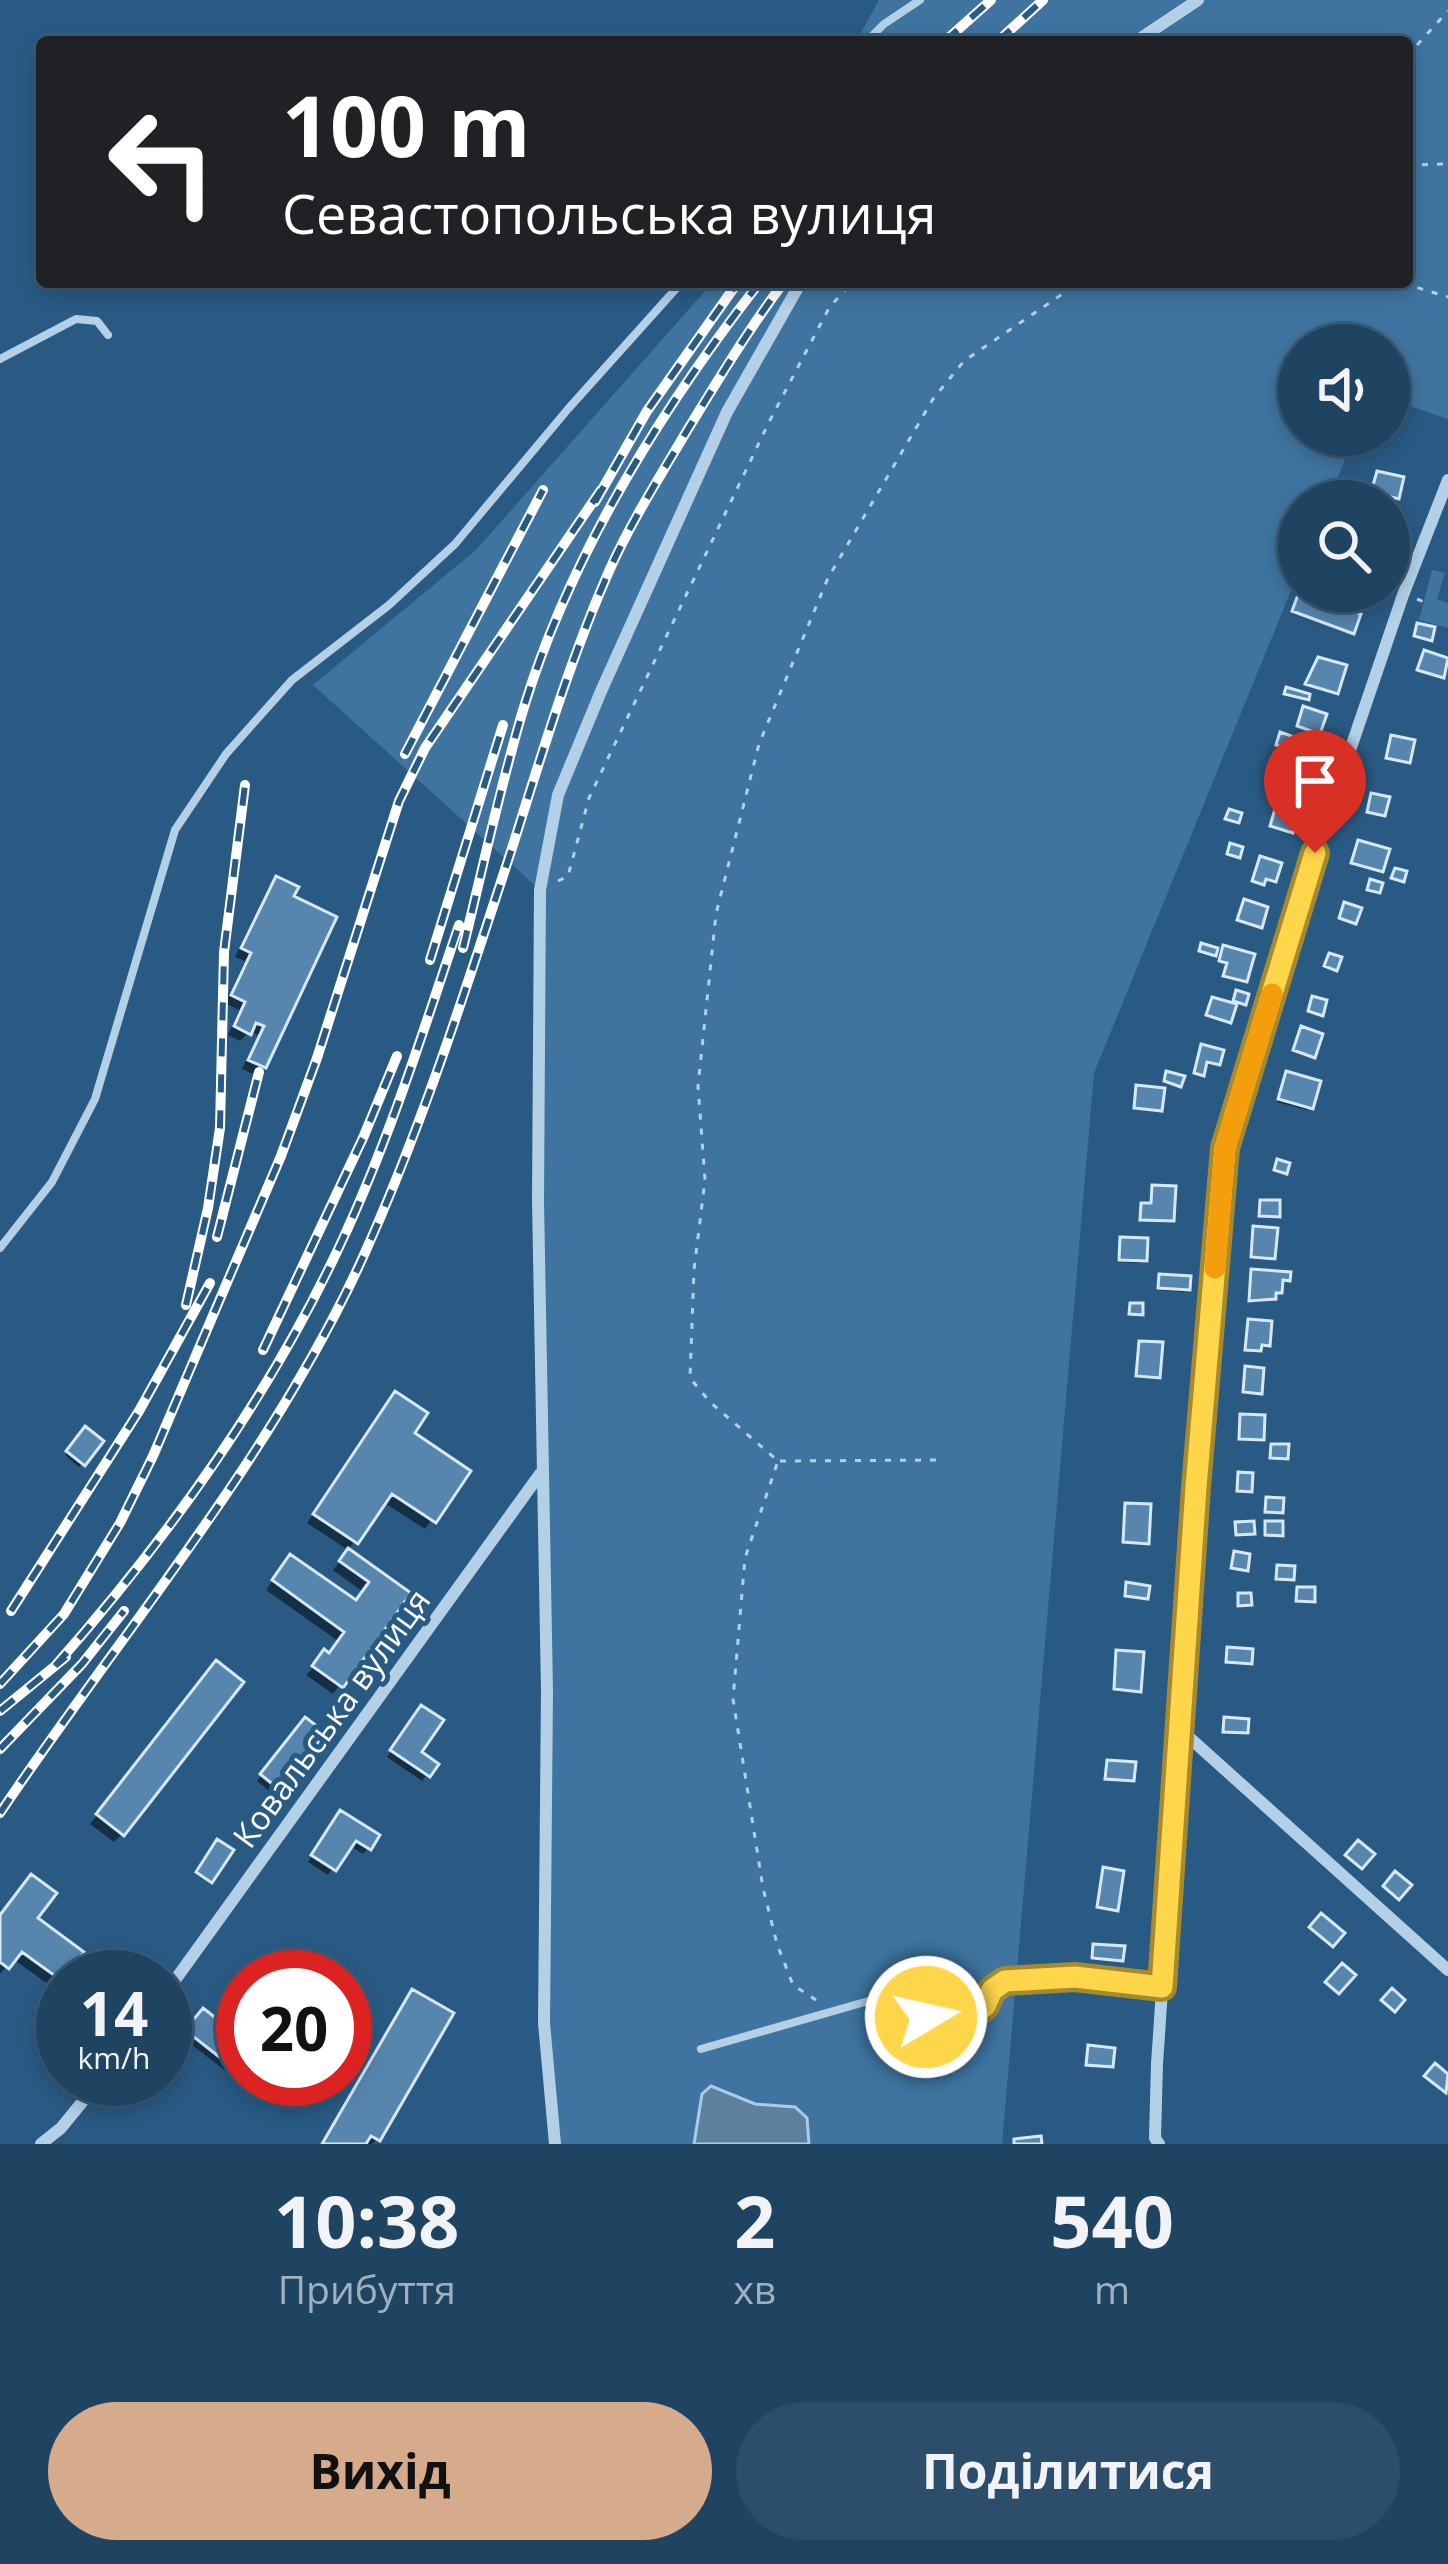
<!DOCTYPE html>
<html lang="uk">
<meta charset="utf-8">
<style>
body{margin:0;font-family:"Open Sans",sans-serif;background:#2c4e6b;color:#f1f3f6;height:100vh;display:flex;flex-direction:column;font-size:45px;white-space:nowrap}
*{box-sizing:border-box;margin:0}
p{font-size:39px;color:#a1b0be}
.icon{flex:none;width:66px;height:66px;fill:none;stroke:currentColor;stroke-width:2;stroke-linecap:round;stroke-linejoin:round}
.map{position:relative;height:2144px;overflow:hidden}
.side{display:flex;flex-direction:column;background:#1f4462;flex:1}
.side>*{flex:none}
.hud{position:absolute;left:36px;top:36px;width:1377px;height:252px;border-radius:12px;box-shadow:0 6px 18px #0003,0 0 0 3px #3c5c77;background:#202124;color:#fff;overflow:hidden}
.controls{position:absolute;left:1278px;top:324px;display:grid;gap:24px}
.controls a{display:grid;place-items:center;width:132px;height:132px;border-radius:50%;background:#1f4462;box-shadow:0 6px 18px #0003,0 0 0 3px #3c5c77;font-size:60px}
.speed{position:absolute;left:36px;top:1950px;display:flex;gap:24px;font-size:60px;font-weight:700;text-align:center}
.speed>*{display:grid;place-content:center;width:156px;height:156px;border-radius:50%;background:#1f4462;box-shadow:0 6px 18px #0003,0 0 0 3px #3c5c77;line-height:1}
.speed small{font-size:30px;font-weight:400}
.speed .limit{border:18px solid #d22;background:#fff;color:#111}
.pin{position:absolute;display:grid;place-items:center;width:102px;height:102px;color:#fff;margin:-123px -51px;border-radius:50% 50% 50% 0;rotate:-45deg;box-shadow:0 0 12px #0007}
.pin .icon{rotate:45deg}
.me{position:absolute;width:132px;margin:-66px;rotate:81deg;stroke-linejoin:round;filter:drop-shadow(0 0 9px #0008)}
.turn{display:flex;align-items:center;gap:42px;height:252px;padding:0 48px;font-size:54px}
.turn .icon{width:156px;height:156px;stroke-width:2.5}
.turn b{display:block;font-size:84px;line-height:102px}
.eta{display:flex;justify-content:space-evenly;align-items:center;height:204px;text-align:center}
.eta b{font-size:72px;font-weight:700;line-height:84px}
.primary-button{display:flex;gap:24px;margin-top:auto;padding:24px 48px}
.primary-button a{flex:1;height:138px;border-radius:72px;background:#d6ab8b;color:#111;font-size:48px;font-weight:700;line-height:138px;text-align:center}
.primary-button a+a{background:#2c4e6b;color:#f1f3f6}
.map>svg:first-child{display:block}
</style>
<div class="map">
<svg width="1448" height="2144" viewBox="0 0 1448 2144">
<rect width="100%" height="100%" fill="#295a83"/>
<path fill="#3e749f" d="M879 0H1448V419L1389 399V345H1299V435H1355L1328 501H1299V571L1094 1073 1002 2144H809L807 2118 795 2107 755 2104 721 2088 702 2094 694 2144H555L544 2023 540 890 313 685 476 550 713 282H1407V42H856Z
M1432 570 1445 573 1437 599 1448 603V628L1419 620Z"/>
<path fill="#5f809c" stroke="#a8cce7" stroke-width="3" d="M711 2086 755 2104 795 2107 807 2118 809 2144H694L702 2094Z"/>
<path fill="#0007" d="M276 879 263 1067 255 1075 242 1069 258 1035 250 1031 240 1041 228 1035 239 1010 225 1003 245 961 235 957 268 888Z
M1287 1074 1310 1107 1307 1110 1277 1102Z
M1121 1240 1144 1260 1140 1263 1117 1262Z
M1160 1277 1187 1289 1184 1292 1156 1290Z
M387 1403 410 1434 467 1471 425 1529 383 1502 348 1550 307 1523Z
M85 1430 100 1442 79 1467 65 1455Z
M341 1560 407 1593 333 1694 306 1675 338 1641 266 1590 283 1566 354 1603 363 1592 333 1570Z
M208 1672 122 1834 114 1842 90 1824Z
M416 1715 418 1752 435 1764 422 1781 387 1757Z
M299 1727 279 1789 273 1794 257 1781Z
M335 1819 368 1848 363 1854 349 1845 328 1875 308 1862Z
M0 1917 34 1919 60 1979 52 1987 13 1959 0 1974Z
M951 1995a9 9 0 1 1 18 0a9 9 0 1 1-18 0Z
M413 1993 377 2139 372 2144H321Z
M203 2012 243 2043V2066L233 2077 182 2037Z"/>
<path fill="#5686ad" stroke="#d6e8f5" stroke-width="3" d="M1377 471 1404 477 1399 499 1371 492Z
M1299 592 1361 614 1354 634 1292 611Z
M1417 623 1435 627 1432 641 1414 636Z
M1424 650 1448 658 1444 678 1417 670Z
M1318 657 1347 665 1338 694 1305 684Z
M1286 687 1310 694 1309 700 1284 694Z
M1303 706 1327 714 1320 734 1297 726Z
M1280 732 1297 738 1293 750 1276 745Z
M1391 735 1415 740 1410 763 1386 758Z
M1285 751 1310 759 1302 784 1284 778 1287 768 1280 766Z
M1371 793 1390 797 1385 816 1367 812Z
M1277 802 1300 809 1293 833 1270 826Z
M1229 809 1242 813 1239 823 1225 819Z
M1358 840 1390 849 1383 872 1351 863Z
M1230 843 1243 847 1240 858 1227 854Z
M1260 856 1282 863 1276 882 1266 879 1264 885 1252 881Z
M1395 868 1407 871 1404 882 1391 878Z
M276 876 299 887 294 896 337 917 266 1068 248 1060 264 1026 256 1023 251 1035 234 1026 245 1002 231 995 251 953 241 948Z
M1370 879 1383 883 1380 893 1367 890Z
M1244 899 1268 907 1262 928 1237 920Z
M1344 902 1362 908 1356 924 1339 918Z
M1201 943 1218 948 1216 956 1199 951Z
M1223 945 1255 954 1247 982 1223 976 1227 963 1219 961Z
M1329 953 1342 957 1337 971 1324 966Z
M1236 990 1249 994 1246 1005 1233 1001Z
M1312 996 1327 1000 1323 1016 1308 1011Z
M1212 997 1237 1004 1231 1023 1206 1015Z
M1301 1026 1323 1034 1315 1058 1293 1050Z
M1201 1044 1224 1050 1220 1065 1207 1062 1204 1076 1194 1073Z
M1166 1071 1185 1076 1181 1087 1164 1081Z
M1286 1071 1321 1081 1313 1109 1278 1099Z
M1136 1085 1165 1088 1162 1111 1134 1108Z
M1277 1159 1290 1163 1287 1174 1274 1170Z
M1152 1185 1176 1186 1174 1221 1140 1220 1141 1203H1151Z
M1260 1200H1280V1217L1259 1216Z
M1253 1226 1278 1228 1275 1259 1251 1257Z
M1120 1237 1148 1238 1147 1261 1119 1260Z
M1251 1269 1291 1272 1290 1281 1283 1280 1282 1293H1276V1299L1249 1301Z
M1159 1274 1191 1276 1190 1290 1158 1288Z
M1130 1303H1143V1315L1129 1314Z
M1248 1319 1272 1321 1270 1346 1262 1345 1261 1351 1245 1350Z
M1139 1341 1163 1342 1160 1378 1136 1376Z
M1245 1366 1264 1368 1262 1394 1243 1392Z
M395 1391 428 1413 415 1433 471 1471 436 1523 392 1494 358 1544 313 1514Z
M1240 1414 1265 1415 1264 1440 1239 1439Z
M85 1426 104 1441 85 1466 66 1451Z
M1271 1444H1289L1288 1459 1270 1458Z
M1238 1472 1253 1473 1252 1492 1237 1491Z
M1266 1497 1284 1498 1283 1513 1265 1512Z
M1125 1503 1151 1504 1149 1544 1123 1542Z
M1254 1521 1255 1534 1236 1535 1235 1522Z
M1265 1521H1283V1536L1265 1535Z
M348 1548 411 1593 343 1688 312 1666 324 1649 329 1653 344 1632 272 1580 290 1554 356 1600 369 1582 339 1561Z
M1234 1551 1250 1554 1248 1571 1231 1568Z
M1277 1565 1295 1566 1294 1580 1276 1579Z
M1126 1582 1150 1586 1148 1599 1125 1596Z
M1297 1587H1315V1602L1296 1601Z
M1238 1593H1251L1252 1605 1238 1606Z
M1227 1647 1253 1649 1252 1664 1226 1662Z
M1116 1650 1144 1652 1141 1692 1114 1689Z
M216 1660 244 1682 124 1836 96 1814Z
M421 1705 444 1720 422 1752 439 1764 430 1777 390 1750Z
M305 1717 326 1733 281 1791 260 1774Z
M1224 1717 1249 1719 1248 1733 1223 1732Z
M1107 1760 1136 1762 1134 1781 1105 1779Z
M340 1810 380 1835 371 1850 356 1841 336 1871 311 1855Z
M217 1839 234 1850 212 1883 196 1872Z
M1358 1840 1375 1854 1362 1869 1345 1855Z
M1103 1867 1124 1871 1118 1911 1097 1907Z
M1395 1871 1412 1885 1399 1900 1383 1886Z
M31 1874 57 1893 38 1918 84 1952 62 1981 22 1952 9 1969 0 1962V1915Z
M1321 1913 1345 1933 1333 1947 1309 1927Z
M1093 1944 1125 1946 1123 1961 1092 1958Z
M1342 1963 1356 1975 1339 1994 1325 1982Z
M950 1993a11 11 0 1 1 22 0a11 11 0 1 1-22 0Z
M1392 1988 1405 2000 1395 2012 1381 2000Z
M412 1989 454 2013 380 2141 371 2136 366 2144H322Z
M203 2008 243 2039 241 2074 185 2030Z
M1088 2045 1115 2048 1113 2067 1086 2065Z
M1435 2063 1448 2074 1446 2093 1424 2076Z
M1041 2136 1042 2144H1014V2139Z"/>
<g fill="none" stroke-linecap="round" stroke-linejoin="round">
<path stroke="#b3d0e7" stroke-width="3" stroke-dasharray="6 9" stroke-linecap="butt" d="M1407 56 1448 11
M1407 165 1448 164
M1407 278 1412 286 1448 297
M1417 599 1429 604
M558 881 568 876 589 798 769 422 829 308 852 282
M780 1461 945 1460
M816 2000 793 1985 777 1944 763 1888 733 1699 745 1558 778 1461 710 1402 690 1378 694 1270 705 1180 698 1086 716 914 759 744 828 578 933 399 964 361 1080 282"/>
<path stroke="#b3d0e7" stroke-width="8" d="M866 42 884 24 920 0
M0 359 76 319 97 321 108 335
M0 1248 52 1182 95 1099 175 830 226 754 292 680 389 605 455 544 568 409 682 282
M701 2049 872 2000C902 2003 929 2018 960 2023L985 2006 992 1990 1005 1980 1075 1977 1161 1987"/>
<path stroke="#b3d0e7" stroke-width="12" d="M1135 42 1198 0
M1182 1731 1448 1970
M165 1994 540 1474
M41 2144 61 2128 101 2079
M555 2144 544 2023 547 1691 538 1201 540 890 558 795 602 689 727 412 801 282
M1159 2144 1155 2138 1157 2064 1196 1487 1225 1148 1315 853 1403 595 1448 480"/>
<g stroke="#fff" stroke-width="10">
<path id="rail" d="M944 42 991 0
M997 42 1043 0
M595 502 647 411 738 282
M405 754 543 490
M463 948C483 868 500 786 524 707 571 554 662 408 760 282
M430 960 503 725
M217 1237 259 1072
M186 1305 208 1208 220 1128 224 952 245 785
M263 1350 363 1138 397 1056
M11 1611 139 1411 210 1283
M55 1666C168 1538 269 1398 341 1243 389 1140 423 1032 459 925
M0 1684 64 1614 120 1523 153 1456 281 1156 317 1058 399 801 425 748 601 490
M0 1711 66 1657
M0 1749 82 1664 124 1611
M0 1813C121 1633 265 1466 358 1268 421 1131 467 986 514 842 543 750 571 657 610 569 631 522 659 478 685 434 716 383 748 330 784 282"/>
</g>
<use href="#rail" stroke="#295a83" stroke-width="6" stroke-dasharray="18" stroke-linecap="butt"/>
</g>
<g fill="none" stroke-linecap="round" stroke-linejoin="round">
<g stroke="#a68a30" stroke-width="30">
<path id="route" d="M926 2017 960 2024 985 2006 992 1990 1005 1981 1075 1977 1162 1987 1196 1487 1225 1148 1315 853"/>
</g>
<use href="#route" stroke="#ffd54a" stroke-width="21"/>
<path stroke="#f59e0b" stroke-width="21" d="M1215 1268 1225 1148 1272 994"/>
</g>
<g text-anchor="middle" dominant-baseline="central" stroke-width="10" stroke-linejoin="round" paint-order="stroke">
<g font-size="33" fill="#fff" stroke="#295a83">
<text transform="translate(331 1718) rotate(-54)">Ковальська вулиця</text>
</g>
</g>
</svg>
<div class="controls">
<a><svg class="icon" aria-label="sound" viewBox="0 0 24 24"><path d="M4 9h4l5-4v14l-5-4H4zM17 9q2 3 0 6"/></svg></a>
<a><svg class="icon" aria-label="search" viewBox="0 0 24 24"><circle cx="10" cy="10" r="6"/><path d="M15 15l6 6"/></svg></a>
</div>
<div class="speed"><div>14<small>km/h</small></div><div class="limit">20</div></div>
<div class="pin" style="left:1315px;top:853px;background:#d93025"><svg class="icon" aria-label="arrive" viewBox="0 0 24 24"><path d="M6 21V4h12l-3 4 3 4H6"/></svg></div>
<svg class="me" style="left:926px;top:2017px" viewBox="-20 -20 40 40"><circle r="17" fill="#ffd54a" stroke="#fff" stroke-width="3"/><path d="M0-11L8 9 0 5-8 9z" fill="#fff"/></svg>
<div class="hud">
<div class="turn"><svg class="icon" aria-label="left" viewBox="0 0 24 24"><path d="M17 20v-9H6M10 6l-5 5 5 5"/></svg><div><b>100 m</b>Севастопольська вулиця</div></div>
</div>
</div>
<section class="side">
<div class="eta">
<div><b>10:38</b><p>Прибуття</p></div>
<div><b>2</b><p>хв</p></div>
<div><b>540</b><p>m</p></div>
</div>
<div class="primary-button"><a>Вихід</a><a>Поділитися</a></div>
</section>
